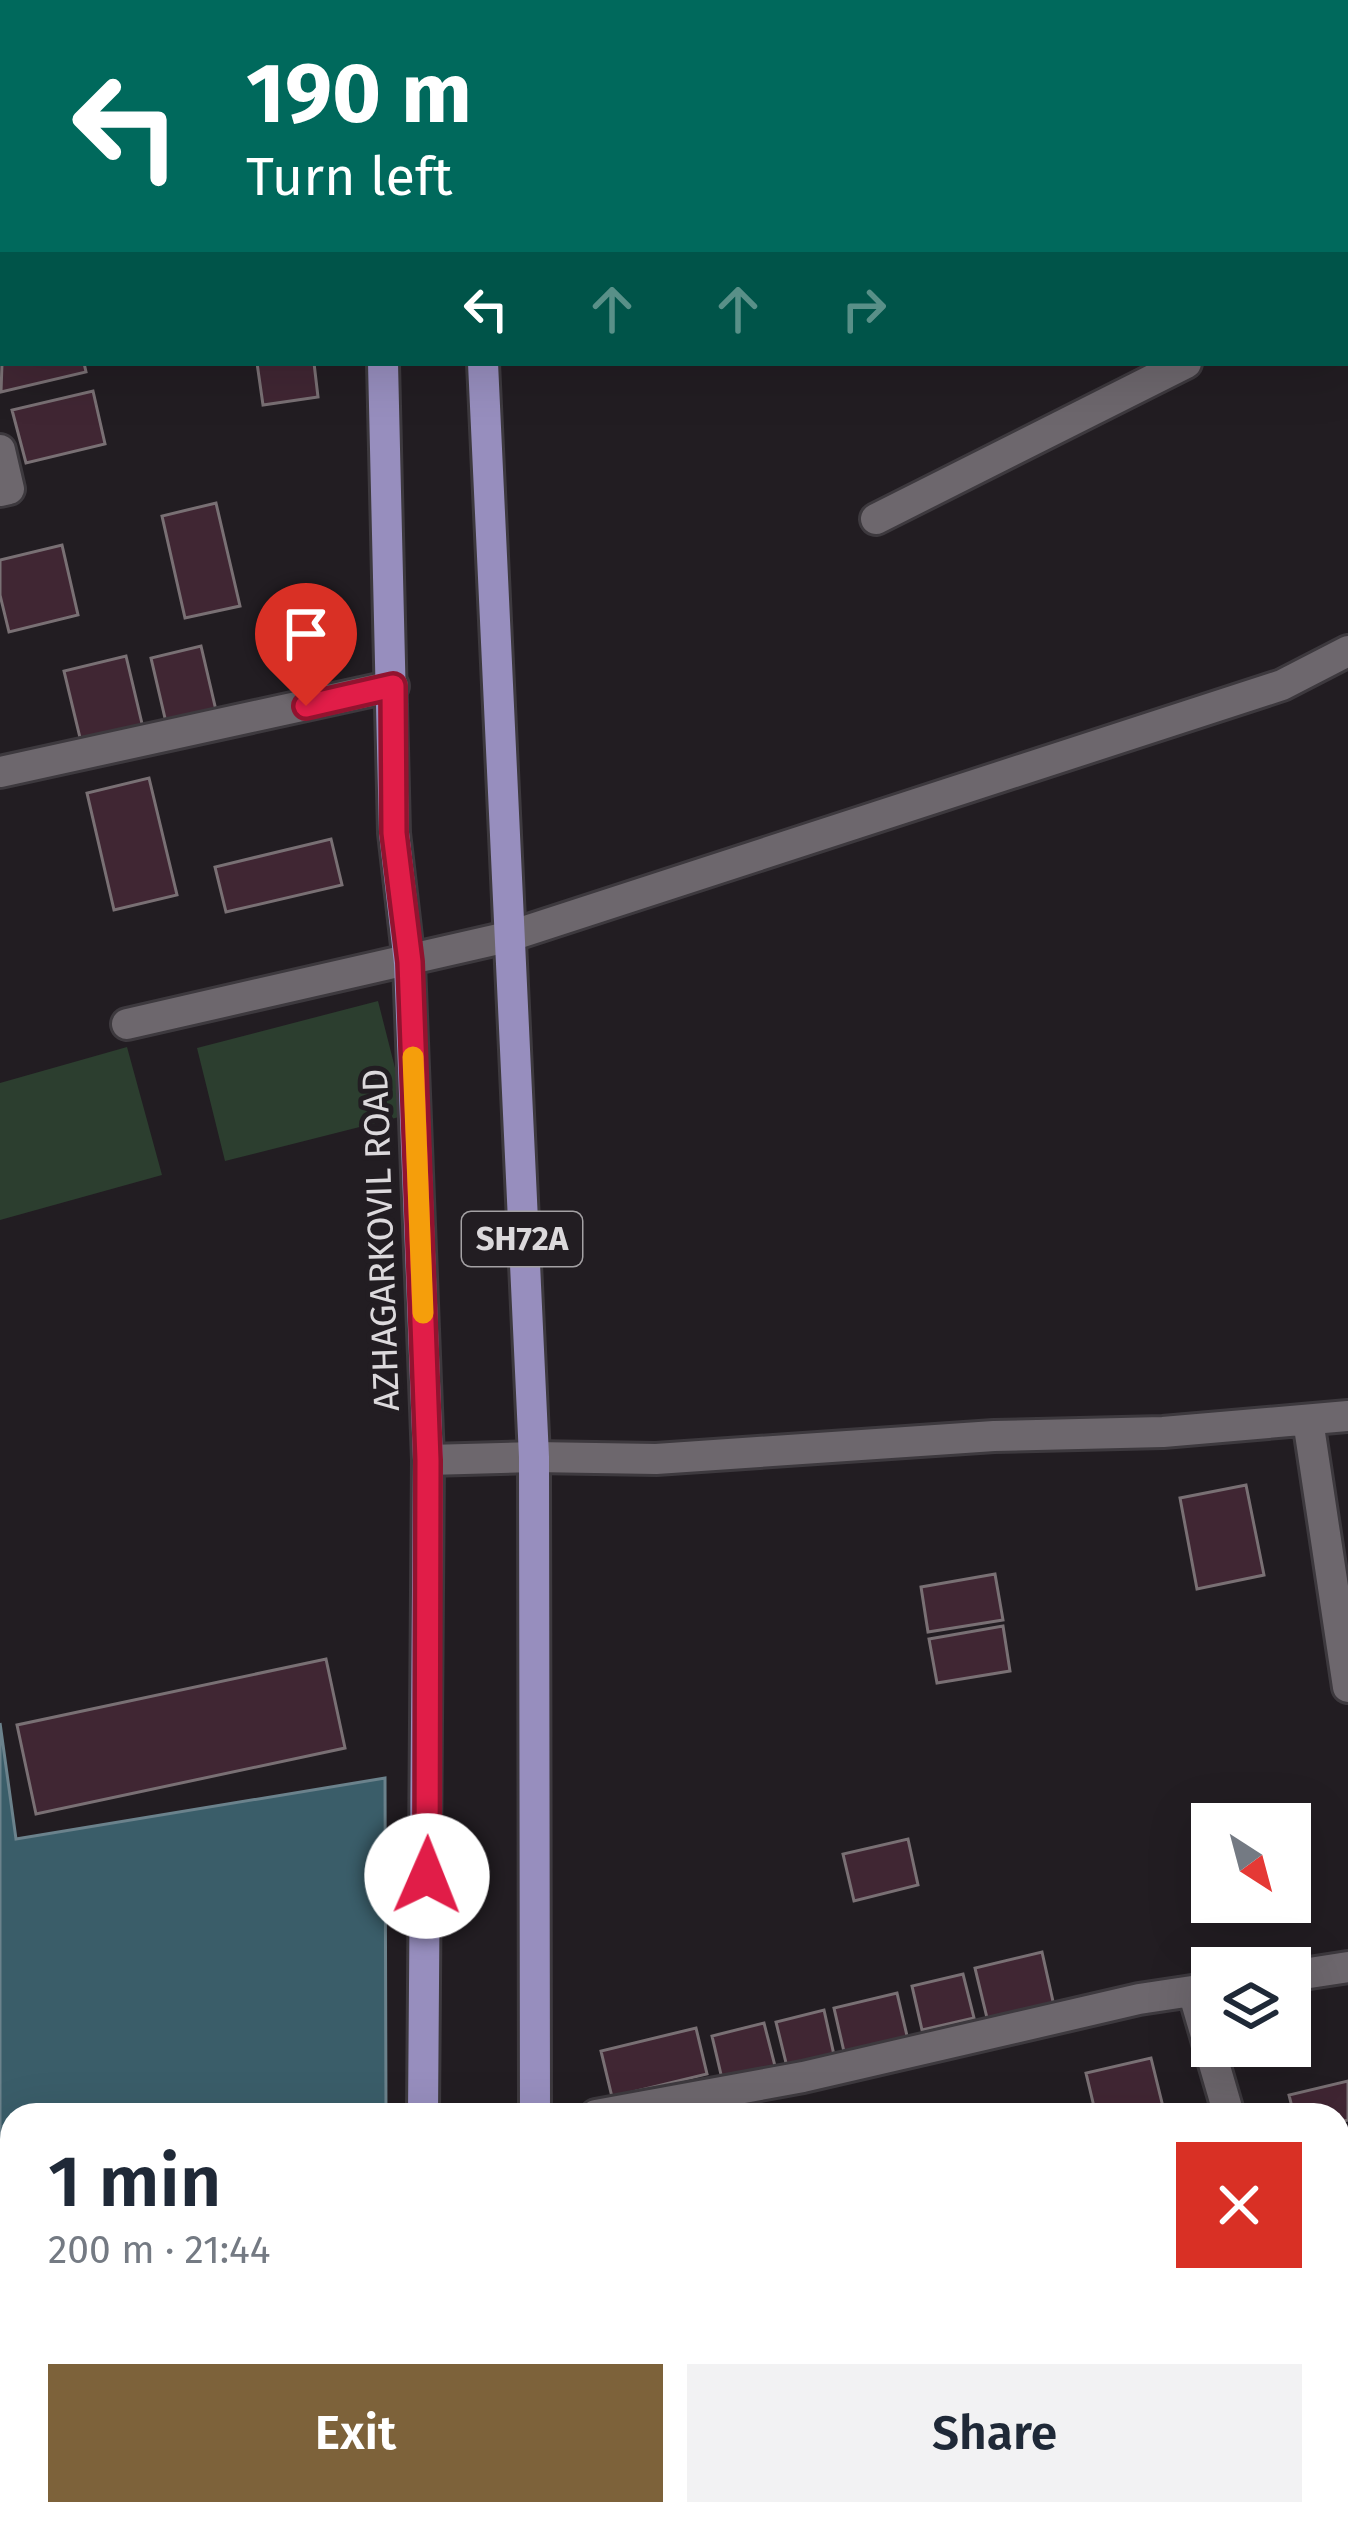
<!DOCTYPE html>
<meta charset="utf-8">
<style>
body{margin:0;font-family:"Fira Sans",sans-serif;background:#f2f2f3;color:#1f2937;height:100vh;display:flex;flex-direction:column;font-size:45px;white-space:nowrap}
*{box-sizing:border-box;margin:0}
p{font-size:39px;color:#747a83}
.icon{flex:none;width:66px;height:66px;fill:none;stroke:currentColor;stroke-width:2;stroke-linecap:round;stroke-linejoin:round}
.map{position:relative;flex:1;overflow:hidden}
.panel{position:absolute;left:0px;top:2103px;width:1350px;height:423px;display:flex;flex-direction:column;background:#fff;border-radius:36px 36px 0 0;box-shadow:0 12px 48px #0002}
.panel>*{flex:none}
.hud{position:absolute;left:0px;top:0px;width:1350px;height:366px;box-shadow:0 12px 48px #0002;background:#00695c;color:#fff;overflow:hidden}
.needle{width:78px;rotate:144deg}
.controls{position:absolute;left:1191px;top:1803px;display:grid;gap:24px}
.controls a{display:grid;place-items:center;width:120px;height:120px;border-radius:0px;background:#fff;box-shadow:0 12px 48px #0002;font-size:60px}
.pin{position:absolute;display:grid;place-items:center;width:102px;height:102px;color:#fff;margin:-123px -51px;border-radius:50% 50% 50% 0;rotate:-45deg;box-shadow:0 0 12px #0007}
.pin .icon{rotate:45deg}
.me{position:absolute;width:132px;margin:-66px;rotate:1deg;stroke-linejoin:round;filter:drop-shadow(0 0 9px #0008)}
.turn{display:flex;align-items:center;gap:42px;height:252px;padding:0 48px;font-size:54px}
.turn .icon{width:156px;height:156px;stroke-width:2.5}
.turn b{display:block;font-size:84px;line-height:102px}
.lanes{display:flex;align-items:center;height:114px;padding:0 48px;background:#0003;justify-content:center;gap:60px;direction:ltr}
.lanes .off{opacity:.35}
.round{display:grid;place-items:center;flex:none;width:126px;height:126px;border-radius:0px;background:#f2f2f3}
.overview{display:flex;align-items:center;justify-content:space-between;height:204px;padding:0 48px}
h1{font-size:72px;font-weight:600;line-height:90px}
.primary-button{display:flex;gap:24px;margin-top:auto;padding:24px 48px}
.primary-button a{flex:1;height:138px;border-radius:0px;background:#7d623a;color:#fff;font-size:48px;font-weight:600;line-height:138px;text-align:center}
.primary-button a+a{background:#f2f2f3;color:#1f2937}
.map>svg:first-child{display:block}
</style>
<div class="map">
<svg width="1348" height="2525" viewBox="0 0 1348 2525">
<rect width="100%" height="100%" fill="#221d22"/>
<path fill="#2c3e2f" d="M378 1001 407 1115 225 1161 197 1048Z
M127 1047 162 1175 0 1220V1083Z"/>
<path fill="#3a5d69" stroke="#6b828c" stroke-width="3" d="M0 1723 16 1839 385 1778 386 2115H12V2514H386V2525H0Z"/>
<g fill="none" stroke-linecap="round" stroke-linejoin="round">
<path stroke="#3a5d69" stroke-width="45" d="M355 0 356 3
M523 0V3
M693 3 702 0"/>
</g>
<path fill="#402633" stroke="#797074" stroke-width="3" d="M3 335V363H84L86 372 1 392Z
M257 363H314L318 397 263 405Z
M93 391 105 444 26 463 12 410Z
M216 503 240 606 185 618 162 516Z
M62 545 78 615 9 632 0 595V560Z
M201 646 218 719 168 731 151 658Z
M126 656 144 732 82 746 64 671Z
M149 778 177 895 114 910 87 793Z
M331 839 342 885 226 912 215 867Z
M1246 1485 1264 1575 1197 1589 1180 1498Z
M995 1574 1003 1620 928 1632 921 1587Z
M1003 1626 1010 1671 937 1683 929 1639Z
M326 1659 345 1748 36 1814 17 1725Z
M908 1839 918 1885 854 1901 843 1854Z
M1042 1952 1054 2006 988 2022 975 1968Z
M963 1974 974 2018 922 2030 912 1986Z
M897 1993 908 2040 845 2056 834 2008Z
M824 2010 834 2055 787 2067 776 2022Z
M764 2023 776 2070 723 2083 712 2036Z
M696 2028 707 2074 612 2097 601 2051Z
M1151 2058 1165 2115H1096L1086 2073Z
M1348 2081V2120L1338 2123V2115H1294L1289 2095Z
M1348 2140V2208L1338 2211V2142Z"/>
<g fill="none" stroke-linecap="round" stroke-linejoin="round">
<g stroke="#3d393e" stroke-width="36">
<path id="street" d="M1318 0 1320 3
M1269 3 1275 0
M1347 56 1348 58
M0 208H3
M1347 282 1348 281
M0 450 9 489 0 491
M876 519 1186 363
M0 772 393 686
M127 1024 507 937 1282 685 1348 651
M1308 1420 1348 1687
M428 1460 534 1457 656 1459 994 1436 1163 1432 1348 1416
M1290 1976 1348 1967
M1193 1991 1229 2115
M596 2115 803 2077 1139 1999 1212 1988
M1338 2456 1348 2485"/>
</g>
<g stroke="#3d393e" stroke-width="36">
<path id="primary" d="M382 0V3
M476 0V3
M383 363 394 833 409 963 428 1460 423 2115
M483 363 534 1457 535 2115
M439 2514 440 2525
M534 2525V2514"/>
</g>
<use href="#street" stroke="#6d676d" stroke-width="30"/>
<use href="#primary" stroke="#978ebe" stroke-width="30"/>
</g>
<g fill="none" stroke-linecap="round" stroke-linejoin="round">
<g stroke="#92132f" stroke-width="30">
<path id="route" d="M306 706 393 686 394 833 410 962 428 1460 427 1876"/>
</g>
<use href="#route" stroke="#e11d48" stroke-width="21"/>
<path stroke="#f59e0b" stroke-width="21" d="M413 1057 423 1313"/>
</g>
<g text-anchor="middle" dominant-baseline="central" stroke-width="10" stroke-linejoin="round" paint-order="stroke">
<rect fill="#221d22" stroke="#a4a1a4" stroke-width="3" x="462" y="1212" width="120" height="54" rx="9"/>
<g font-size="33" font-weight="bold" fill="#dcd9dc">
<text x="522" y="1239">SH72A</text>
</g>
<g font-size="36" fill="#dcd9dc" stroke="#221d22">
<text transform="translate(381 1240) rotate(-92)">AZHAGARKOVIL ROAD</text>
</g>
</g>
</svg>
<div class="controls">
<a><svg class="needle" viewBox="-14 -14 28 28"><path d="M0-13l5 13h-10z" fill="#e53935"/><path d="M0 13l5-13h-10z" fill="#747a83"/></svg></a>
<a><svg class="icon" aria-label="layers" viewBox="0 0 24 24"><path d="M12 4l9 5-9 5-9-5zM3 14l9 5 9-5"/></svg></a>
</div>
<div class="pin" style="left:306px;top:706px;background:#d93025"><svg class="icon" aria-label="arrive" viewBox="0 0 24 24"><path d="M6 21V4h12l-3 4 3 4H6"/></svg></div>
<svg class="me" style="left:427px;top:1876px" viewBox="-20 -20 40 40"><circle r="19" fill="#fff"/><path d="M0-13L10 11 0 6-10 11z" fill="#e11d48"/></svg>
<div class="hud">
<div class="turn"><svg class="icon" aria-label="left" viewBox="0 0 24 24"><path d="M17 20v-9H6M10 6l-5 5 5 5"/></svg><div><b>190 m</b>Turn left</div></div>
<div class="lanes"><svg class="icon" aria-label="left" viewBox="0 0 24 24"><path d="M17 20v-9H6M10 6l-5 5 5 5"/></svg><svg class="icon off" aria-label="ahead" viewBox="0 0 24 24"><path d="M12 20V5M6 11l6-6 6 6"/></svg><svg class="icon off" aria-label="ahead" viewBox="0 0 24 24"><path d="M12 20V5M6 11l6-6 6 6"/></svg><svg class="icon off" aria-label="right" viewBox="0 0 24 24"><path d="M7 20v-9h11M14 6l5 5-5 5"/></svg></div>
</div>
<section class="panel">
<div class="overview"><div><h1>1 min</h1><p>200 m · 21:44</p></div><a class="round" style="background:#d93025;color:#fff"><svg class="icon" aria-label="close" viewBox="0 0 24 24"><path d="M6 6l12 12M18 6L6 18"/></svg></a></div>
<div class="primary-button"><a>Exit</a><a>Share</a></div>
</section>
</div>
